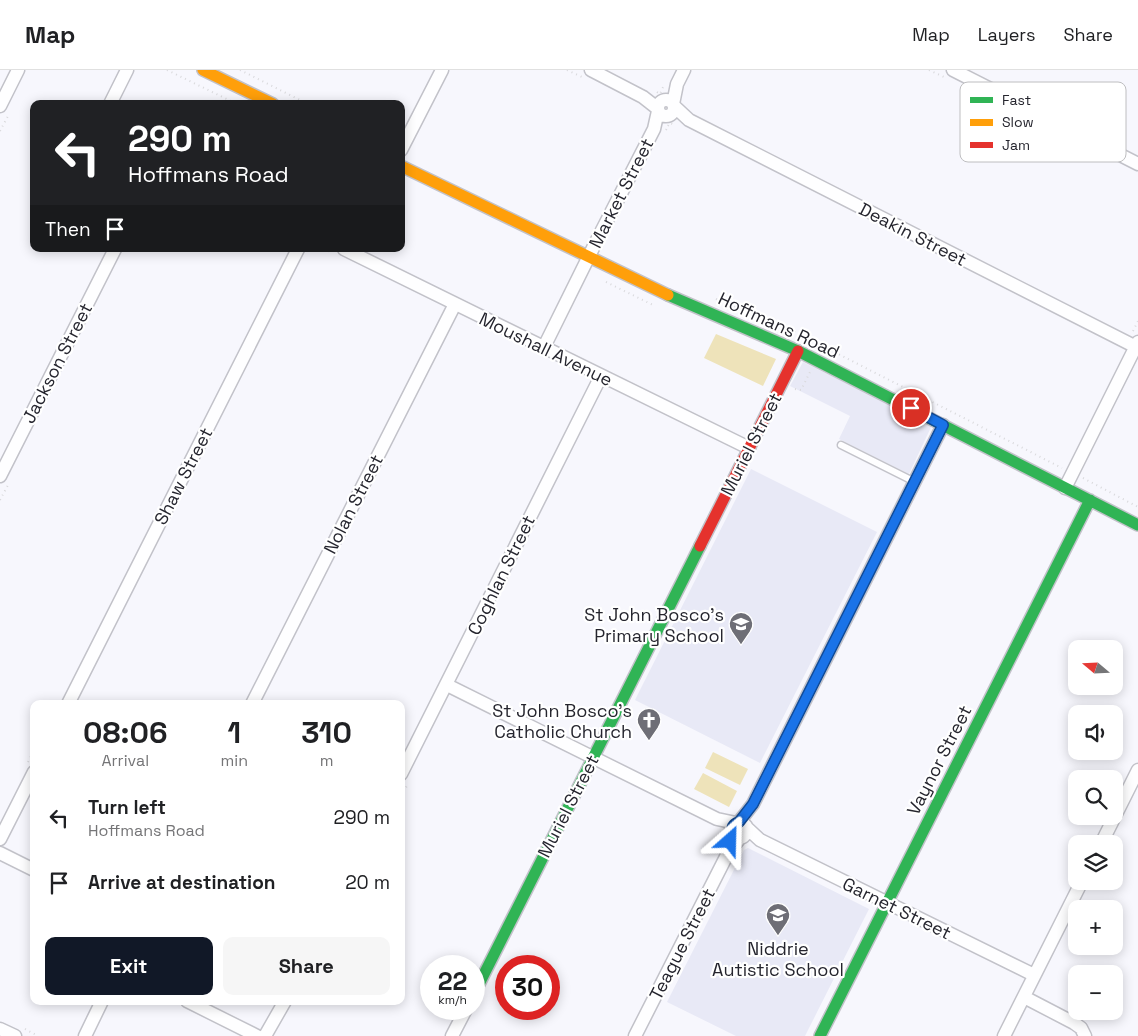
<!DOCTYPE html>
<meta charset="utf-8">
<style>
body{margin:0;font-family:"Space Grotesk",sans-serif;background:#f6f6f6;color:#202124;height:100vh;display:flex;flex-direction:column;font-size:19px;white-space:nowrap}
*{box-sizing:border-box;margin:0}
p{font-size:16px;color:#757577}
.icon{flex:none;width:28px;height:28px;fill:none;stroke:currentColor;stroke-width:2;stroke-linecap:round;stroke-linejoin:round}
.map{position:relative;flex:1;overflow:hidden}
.details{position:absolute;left:30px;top:630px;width:375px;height:305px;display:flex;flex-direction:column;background:#fff;border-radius:10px;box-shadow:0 2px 12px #0003}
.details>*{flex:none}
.top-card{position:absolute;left:30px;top:30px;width:375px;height:152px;border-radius:10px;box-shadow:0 2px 12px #0003;background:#202124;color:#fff;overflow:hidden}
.needle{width:32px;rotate:289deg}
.buttons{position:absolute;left:1068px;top:570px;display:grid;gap:10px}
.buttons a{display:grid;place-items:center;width:55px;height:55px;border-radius:10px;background:#fff;box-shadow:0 2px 12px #0003;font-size:25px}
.speed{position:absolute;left:420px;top:885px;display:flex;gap:10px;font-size:25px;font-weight:700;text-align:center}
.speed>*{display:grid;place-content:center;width:65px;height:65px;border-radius:50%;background:#fff;box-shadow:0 2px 12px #0003;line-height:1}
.speed small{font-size:12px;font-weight:400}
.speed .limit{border:8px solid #d22;background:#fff;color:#111}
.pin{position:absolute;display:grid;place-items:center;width:42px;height:42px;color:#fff;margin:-21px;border:2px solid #fff;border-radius:50%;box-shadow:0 1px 5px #0007}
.me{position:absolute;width:55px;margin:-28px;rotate:25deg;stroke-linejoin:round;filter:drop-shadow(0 0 4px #0008)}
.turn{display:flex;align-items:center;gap:18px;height:105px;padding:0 15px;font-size:22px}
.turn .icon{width:65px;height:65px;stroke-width:2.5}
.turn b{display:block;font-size:35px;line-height:42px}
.then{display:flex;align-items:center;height:48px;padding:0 15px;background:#0003;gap:10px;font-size:19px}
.eta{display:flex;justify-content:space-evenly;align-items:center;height:85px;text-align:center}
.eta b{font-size:30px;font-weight:800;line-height:35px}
.button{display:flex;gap:10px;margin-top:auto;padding:10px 15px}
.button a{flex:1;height:58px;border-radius:10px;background:#111827;color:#fff;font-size:20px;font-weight:800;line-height:58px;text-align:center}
.button a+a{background:#f6f6f6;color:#202124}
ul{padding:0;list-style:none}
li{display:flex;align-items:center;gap:15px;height:65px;padding:0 15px}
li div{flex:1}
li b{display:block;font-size:19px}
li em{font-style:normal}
header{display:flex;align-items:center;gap:30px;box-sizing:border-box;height:70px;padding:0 25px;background:#fff;border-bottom:1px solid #e0e0e0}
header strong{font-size:24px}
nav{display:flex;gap:28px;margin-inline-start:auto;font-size:18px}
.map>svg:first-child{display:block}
</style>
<header>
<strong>Map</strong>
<nav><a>Map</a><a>Layers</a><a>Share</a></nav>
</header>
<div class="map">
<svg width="1138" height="966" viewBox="0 0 1138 966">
<rect width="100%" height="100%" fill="#f7f7fd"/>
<path fill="#e8e9f6" d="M803 292 932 355 909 404 839 369 850 346 790 316Z
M751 399 877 462 760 693 635 630Z
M748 778 869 839 805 966H736L667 932 744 780Z"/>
<path fill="#eee3ba" d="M716 264 776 289 763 316 704 288Z
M713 682 748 699 740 715 705 698Z
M703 703 737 721 729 737 694 719Z"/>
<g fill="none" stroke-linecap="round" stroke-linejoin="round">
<g stroke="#c2c2c9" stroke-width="9">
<path id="lane" d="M841 375 915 412"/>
</g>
<g stroke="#c2c2c9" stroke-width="15">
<path id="street" d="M591 0 643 27 657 38
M953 0 1138 94
M658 38a8 8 0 1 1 16 0a8 8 0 1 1-16 0Z
M110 34 127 0
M673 34 677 14 684 0
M0 36 18 0
M674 36 689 50 1138 278
M401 80 442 0
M344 179 749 378
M544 277 595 174 654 59 658 41
M0 406 115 179
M1065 418 1138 272
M447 615 717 749 736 753
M68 634 298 179
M252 634 455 234
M401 704 601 306
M739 752 753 734 943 355
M747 758 760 770 1034 905
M0 769 34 702
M1101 774 1138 700
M0 783 34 800
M1024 927 1074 953 1081 958 1085 966
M187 931 257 966
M0 959 15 966
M85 966 102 931
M265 966 285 931
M452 966 466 939
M635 966 728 783 740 768 743 767 747 763 746 756C741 750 734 752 731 759L734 766 740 768
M1004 966 1082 811"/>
</g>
<g stroke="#c2c2c9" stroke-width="14">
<path id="fast" d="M668 225 798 281 1138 455
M474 924 700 476
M820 966 1090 430"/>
</g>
<g stroke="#c2c2c9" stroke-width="14">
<path id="slow" d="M203 0 273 34
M401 96 668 225"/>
</g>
<g stroke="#c2c2c9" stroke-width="14">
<path id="jam" d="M700 476 798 281"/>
</g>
<path stroke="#d9d9dc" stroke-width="2" stroke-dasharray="1 4" stroke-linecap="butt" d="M167 0 237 34
M240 0 308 34
M567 0 582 7
M929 0 944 7
M657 22 660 24 664 15
M668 56 670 53 675 55V54
M666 60 669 56
M0 61 8 46
M324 179 333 183
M606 212 653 235
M716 229 795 262 1062 398
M1133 261 1138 251
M795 319 801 320 810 302
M1083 408 1138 437
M0 430 8 415
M28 692 34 680
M401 726 408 714
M25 959 38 966"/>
<use href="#lane" stroke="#fefeff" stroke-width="6"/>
<use href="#street" stroke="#fefeff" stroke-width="12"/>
<use href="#fast" stroke="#30b455" stroke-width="11"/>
<use href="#slow" stroke="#ff9f0a" stroke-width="11"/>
<use href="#jam" stroke="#e5322d" stroke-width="11"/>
</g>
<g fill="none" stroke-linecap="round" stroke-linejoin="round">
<g stroke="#114b97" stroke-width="12">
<path id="route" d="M730 771C733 763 729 755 739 752L753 734 943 355 911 338"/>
</g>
<use href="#route" stroke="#1a73e8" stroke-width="9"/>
</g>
<defs>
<g id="school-pin" transform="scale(1.25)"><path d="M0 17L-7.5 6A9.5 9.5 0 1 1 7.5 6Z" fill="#6e6e76" stroke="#fff"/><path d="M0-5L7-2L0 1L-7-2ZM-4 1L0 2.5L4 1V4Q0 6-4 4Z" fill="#fff"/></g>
<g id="church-pin" transform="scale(1.25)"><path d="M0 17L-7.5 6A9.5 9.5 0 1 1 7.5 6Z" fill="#6e6e76" stroke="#fff"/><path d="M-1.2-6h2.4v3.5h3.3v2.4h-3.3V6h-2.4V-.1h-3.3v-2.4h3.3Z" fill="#fff"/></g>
</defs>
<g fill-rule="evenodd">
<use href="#school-pin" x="741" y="554"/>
<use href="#church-pin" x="649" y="650"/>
<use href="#school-pin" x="778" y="845"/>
</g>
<g text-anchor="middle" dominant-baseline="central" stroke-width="4.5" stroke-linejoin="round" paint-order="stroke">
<g font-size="18" fill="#25252e" stroke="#fff">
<text transform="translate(621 123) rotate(-63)">Market Street</text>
<text transform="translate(913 164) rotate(27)">Deakin Street</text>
<text transform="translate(779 255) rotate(25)">Hoffmans Road</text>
<text transform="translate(546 279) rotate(26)">Moushall Avenue</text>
<text transform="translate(57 293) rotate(-63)">Jackson Street</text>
<text transform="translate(751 374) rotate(-63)">Muriel Street</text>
<text transform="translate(183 406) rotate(-63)">Shaw Street</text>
<text transform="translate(353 434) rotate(-63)">Nolan Street</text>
<text transform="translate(501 505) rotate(-64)">Coghlan Street</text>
<text transform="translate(939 690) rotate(-63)">Vaynor Street</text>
<text transform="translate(568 736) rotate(-63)">Muriel Street</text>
<text transform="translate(897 838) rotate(26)">Garnet Street</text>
<text transform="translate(682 874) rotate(-63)">Teague Street</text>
</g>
<g font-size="18" fill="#25252e" stroke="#fff" text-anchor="end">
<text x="724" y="544">St John Bosco's<tspan x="724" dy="21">Primary School</tspan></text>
<text x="632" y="640">St John Bosco's<tspan x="632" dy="21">Catholic Church</tspan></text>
<text x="778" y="878" text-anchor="middle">Niddrie<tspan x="778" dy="21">Autistic School</tspan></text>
</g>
</g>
<rect x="960" y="12" width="166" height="80" rx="8" fill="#fff" stroke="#bebec0" stroke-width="1"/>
<rect x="970" y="27" width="23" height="6" fill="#30b455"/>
<rect x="970" y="49" width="23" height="7" fill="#ff9f0a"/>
<rect x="970" y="72" width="23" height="6" fill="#e5322d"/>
<g font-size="14" fill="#25252e">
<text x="1002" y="35">Fast</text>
<text x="1002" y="57">Slow</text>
<text x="1002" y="80">Jam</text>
</g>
</svg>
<div class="buttons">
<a><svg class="needle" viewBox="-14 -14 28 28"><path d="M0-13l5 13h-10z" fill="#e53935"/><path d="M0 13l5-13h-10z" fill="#757577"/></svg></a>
<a><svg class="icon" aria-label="sound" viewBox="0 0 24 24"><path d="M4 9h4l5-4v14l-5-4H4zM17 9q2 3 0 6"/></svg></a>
<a><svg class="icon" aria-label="search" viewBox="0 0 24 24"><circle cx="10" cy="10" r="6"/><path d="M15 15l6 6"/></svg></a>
<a><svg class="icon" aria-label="layers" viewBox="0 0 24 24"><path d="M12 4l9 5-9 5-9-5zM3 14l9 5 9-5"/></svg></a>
<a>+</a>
<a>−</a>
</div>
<div class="speed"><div>22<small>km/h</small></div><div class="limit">30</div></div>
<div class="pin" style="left:911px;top:338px;background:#d93025"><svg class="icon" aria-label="arrive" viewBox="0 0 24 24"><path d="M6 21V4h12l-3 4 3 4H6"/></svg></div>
<svg class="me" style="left:730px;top:771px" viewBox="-20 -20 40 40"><path d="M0-17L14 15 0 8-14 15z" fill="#1a73e8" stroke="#fff" stroke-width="4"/></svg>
<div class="top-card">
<div class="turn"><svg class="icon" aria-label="left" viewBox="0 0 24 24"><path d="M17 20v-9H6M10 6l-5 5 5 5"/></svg><div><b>290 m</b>Hoffmans Road</div></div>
<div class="then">Then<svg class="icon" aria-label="arrive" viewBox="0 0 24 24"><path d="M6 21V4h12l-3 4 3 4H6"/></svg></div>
</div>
<section class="details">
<div class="eta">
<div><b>08:06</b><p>Arrival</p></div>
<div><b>1</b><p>min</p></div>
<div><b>310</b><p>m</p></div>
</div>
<ul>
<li><svg class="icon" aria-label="left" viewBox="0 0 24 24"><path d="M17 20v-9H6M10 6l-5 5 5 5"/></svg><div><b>Turn left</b><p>Hoffmans Road</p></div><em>290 m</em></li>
<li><svg class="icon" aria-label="arrive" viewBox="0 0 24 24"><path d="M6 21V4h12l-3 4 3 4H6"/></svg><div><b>Arrive at destination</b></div><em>20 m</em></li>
</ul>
<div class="button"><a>Exit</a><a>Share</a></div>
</section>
</div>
